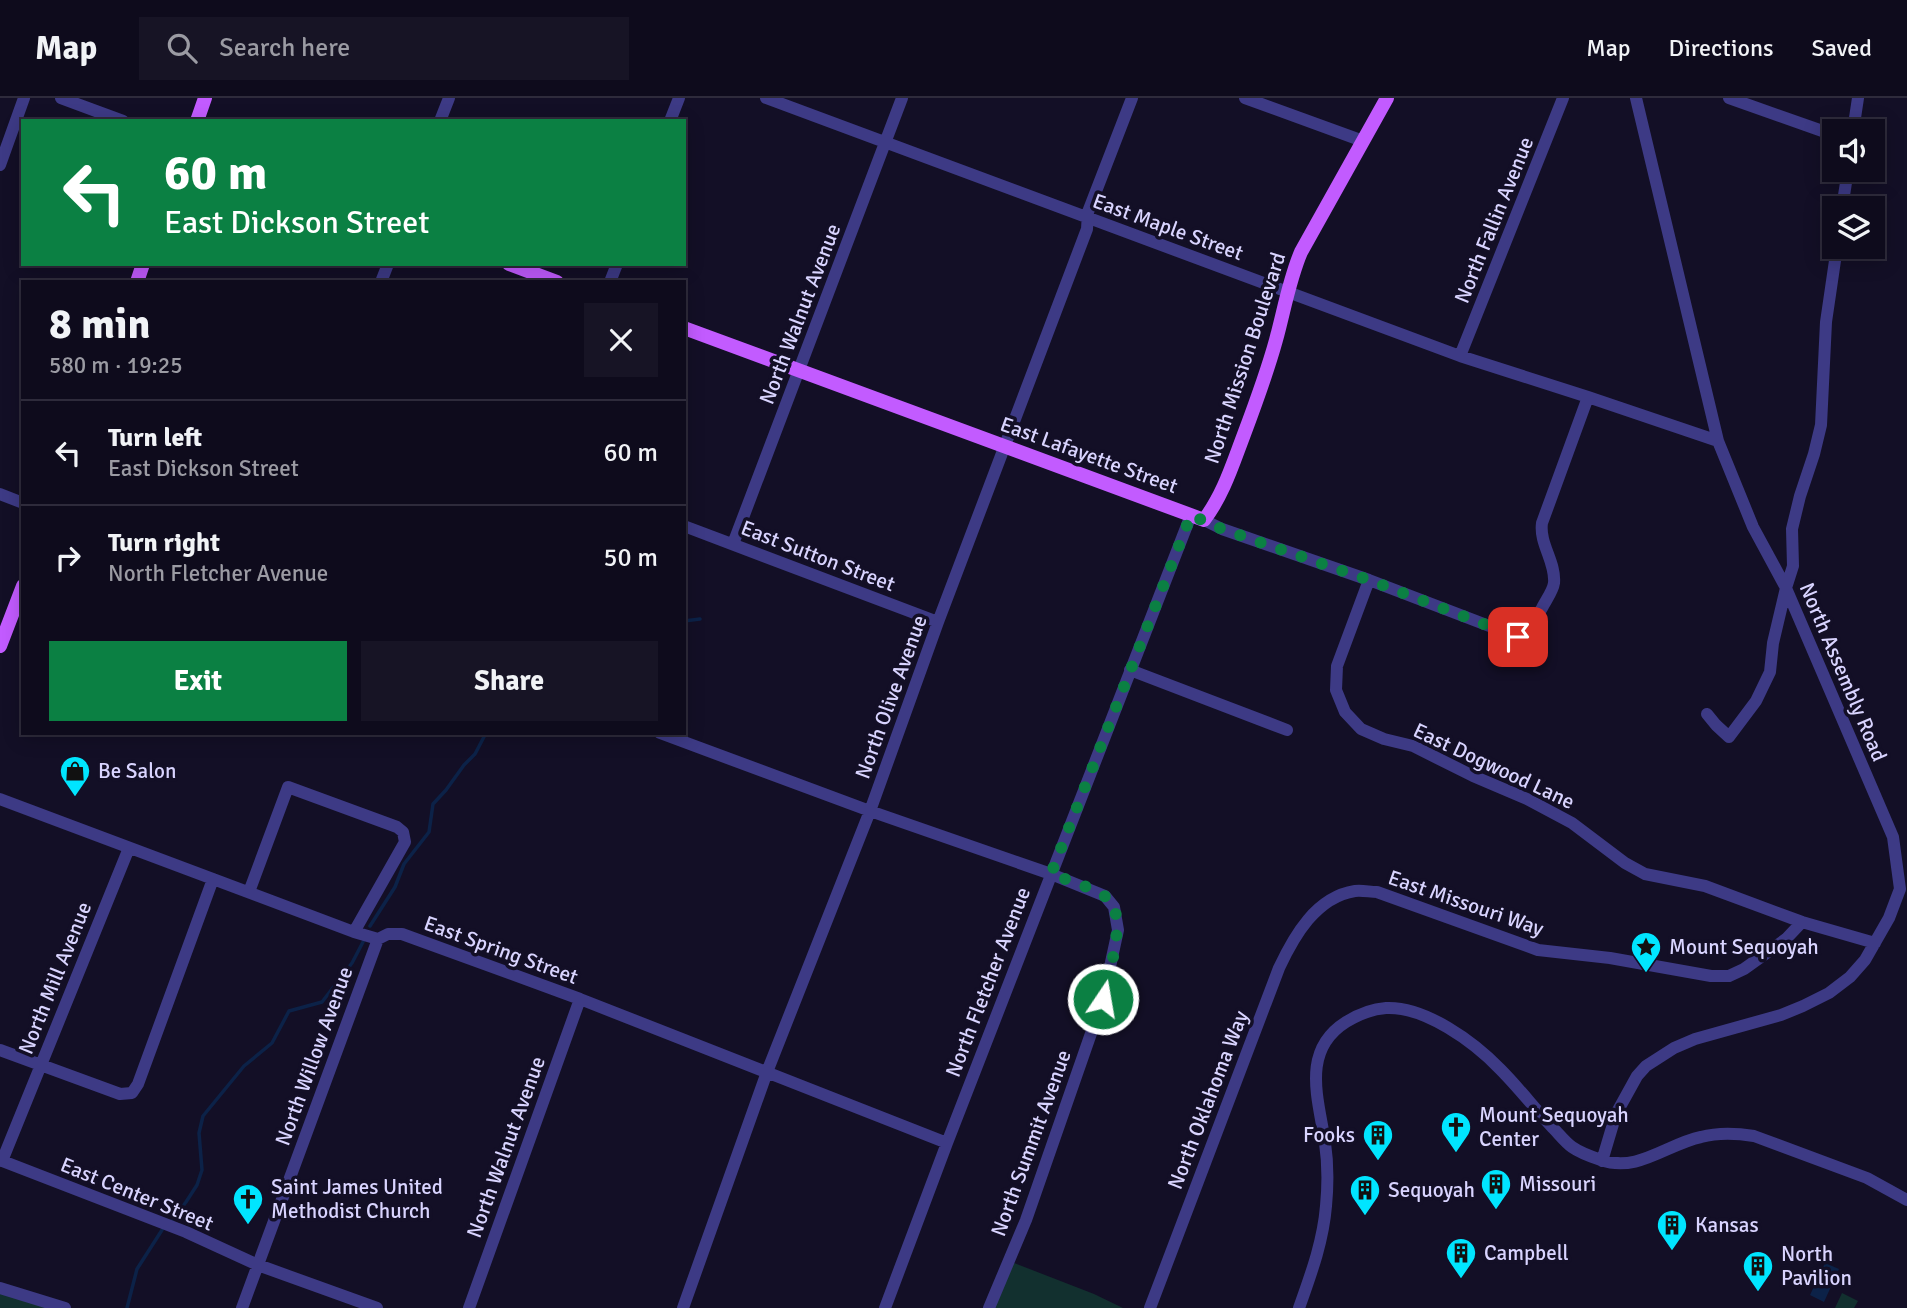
<!DOCTYPE html>
<meta charset="utf-8">
<style>
body{margin:0;font-family:Signika,sans-serif;background:#171425;color:#f1f3f6;height:100vh;display:flex;flex-direction:column;font-size:26px;white-space:nowrap}
*{box-sizing:border-box;margin:0}
p{font-size:23px;color:#9b9ba3}
.icon{flex:none;width:38px;height:38px;fill:none;stroke:currentColor;stroke-width:2;stroke-linecap:round;stroke-linejoin:round}
.map{position:relative;flex:1;overflow:hidden}
.drawer{position:absolute;left:21px;top:182px;width:665px;height:455px;display:flex;flex-direction:column;background:#0e0b1c;border-radius:0px;box-shadow:0 4px 18px #0003,0 0 0 2px #2e2b3b}
.drawer>*{flex:none}
.banner{position:absolute;left:21px;top:21px;width:665px;height:147px;border-radius:0px;box-shadow:0 4px 18px #0003,0 0 0 2px #2e2b3b;background:#0b8043;color:#fff;overflow:hidden}
.controls{position:absolute;left:1822px;top:21px;display:grid;gap:14px}
.controls a{display:grid;place-items:center;width:63px;height:63px;border-radius:0px;background:#0e0b1c;box-shadow:0 4px 18px #0003,0 0 0 2px #2e2b3b;font-size:35px}
.pin{position:absolute;display:grid;place-items:center;width:60px;height:60px;color:#fff;margin:-30px;border-radius:14px;box-shadow:0 4px 10px #0006}
.me{position:absolute;width:77px;margin:-38px;rotate:12deg;stroke-linejoin:round;filter:drop-shadow(0 0 5px #0008)}
.turn{display:flex;align-items:center;gap:24px;height:147px;padding:0 28px;font-size:32px}
.turn .icon{width:91px;height:91px;stroke-width:2.5}
.turn b{display:block;font-size:49px;line-height:60px}
.round{display:grid;place-items:center;flex:none;width:74px;height:74px;border-radius:0px;background:#171425}
.headline{display:flex;align-items:center;justify-content:space-between;height:119px;padding:0 28px}
h1{font-size:42px;font-weight:800;line-height:52px}
.cta{display:flex;gap:14px;margin-top:auto;padding:14px 28px}
.cta a{flex:1;height:80px;border-radius:0px;background:#0b8043;color:#fff;font-size:28px;font-weight:800;line-height:80px;text-align:center}
.cta a+a{background:#171425;color:#f1f3f6}
ul{padding:0;list-style:none}
li{display:flex;align-items:center;gap:21px;height:105px;padding:0 28px;border-top:2px solid #2e2b3b}
li div{flex:1}
li b{display:block;font-size:26px}
li em{font-style:normal}
header{display:flex;align-items:center;gap:42px;box-sizing:border-box;height:98px;padding:0 35px;background:#0e0b1c;border-bottom:2px solid #2e2b3b}
header strong{font-size:33px}
nav{display:flex;gap:38px;margin-inline-start:auto;font-size:24px}
.search{width:490px;height:63px;background:#171425;display:flex;align-items:center;gap:18px;box-sizing:border-box;padding:0 24px;border-radius:0px;color:#9b9ba3;font-size:26px}
.map>svg:first-child{display:block}
</style>
<header>
<strong>Map</strong>
<div class="search"><svg class="icon" aria-label="search" viewBox="0 0 24 24"><circle cx="10" cy="10" r="6"/><path d="M15 15l6 6"/></svg>Search here</div>
<nav><a>Map</a><a>Directions</a><a>Saved</a></nav>
</header>
<div class="map">
<svg width="1907" height="1210" viewBox="0 0 1907 1210">
<rect width="100%" height="100%" fill="#130f26"/>
<path fill="#12302f" d="M1009 1163 1094 1196 1123 1210H989Z
M0 1190 65 1210H0Z
M1842 1195 1858 1203 1854 1210H1835Z"/>
<path fill="#0c2248" d="M1825 1165 1839 1171 1824 1204 1810 1197Z"/>
<g fill="none" stroke-linecap="round" stroke-linejoin="round">
<path stroke="#0c2248" stroke-width="3.5" d="M684 523 700 521
M370 828 395 789 404 766 429 734 433 706 446 692 464 667 475 656 486 635
M173 1121 186 1104 197 1087 202 1072 199 1035 203 1018 244 968 272 945 289 913 322 904 352 865 363 844
M127 1210 137 1171 162 1132"/>
<path stroke="#3d3a85" stroke-width="12" d="M61 0 123 23
M766 0 1460 258 1588 299 1718 343
M1245 0 1363 43
M1729 0 1828 35
M440 23 449 0
M670 23 679 0
M1853 33 1858 0
M0 67 24 0
M1842 110 1848 72
M381 184 388 166
M610 184 617 166
M1460 258 1563 0
M0 396 23 405
M1204 422 1222 431 1369 482 1518 539C1530 532 1535 522 1542 510 1546 502 1553 493 1554 485 1556 464 1539 446 1542 425L1588 299
M684 428 938 524
M733 446 902 0
M1369 482 1337 568 1336 592 1345 614 1361 631 1384 641 1413 648 1473 678 1527 701 1572 725 1625 765 1645 776 1705 788 1802 824 1875 845
M1130 572 1287 632
M1707 616 1716 627 1729 639 1756 603 1770 574 1773 545 1786 490 1793 468 1792 431 1800 398 1814 356 1821 327 1826 224 1837 149
M660 635 870 713 1051 776 1105 798 1114 809 1118 832 1103 901 1026 1122 989 1210
M0 701 354 834 378 841 388 836H402L580 901 947 1045
M249 794 288 689 397 729 403 734 405 744 354 834
M0 952 120 996 132 995 138 986 213 781
M0 1062 186 1134 258 1167 377 1210
M2 1063 129 750
M1602 1063 1616 1016 1637 978 1646 968 1674 950 1695 941 1781 917 1803 908 1829 895 1850 879 1865 862 1889 820 1900 791 1893 739 1786 490 1753 429 1718 343 1636 0
M0 1190 65 1210
M242 1210 378 841
M469 1210 580 901
M683 1210 767 974 870 713 938 524 1087 131 1088 114 1132 0
M885 1210 947 1045 1191 417
M1150 1210 1279 870C1294 838 1316 799 1355 793 1362 792 1370 794 1377 794L1538 852 1610 860 1711 878H1729L1744 871 1786 841 1802 824
M1299 1210C1311 1176 1323 1144 1326 1108 1328 1087 1328 1065 1325 1045 1319 1002 1300 953 1346 924 1359 916 1371 911 1386 910 1425 908 1474 944 1500 971 1519 990 1535 1011 1553 1030 1559 1036 1565 1044 1572 1049 1579 1054 1592 1059 1601 1062 1638 1075 1667 1046 1701 1039 1719 1034 1736 1035 1754 1038L1867 1080 1907 1102"/>
<path stroke="#c25bff" stroke-width="14" d="M197 23 205 0
M509 166 557 184
M137 184 143 166
M684 230 1204 422C1223 397 1232 368 1243 339 1255 307 1267 275 1276 242 1284 213 1289 182 1301 154L1387 0
M0 548 23 488"/>
</g>
<g fill="none" stroke-linecap="round" stroke-linejoin="round">
<path stroke="#0b8043" stroke-width="12" stroke-dasharray="0 21.6" d="M1103 901C1108 875 1129 819 1107 800 1097 791 1064 781 1051 776L1191 417 1222 431 1369 482 1518 539"/>
</g>
<defs>
<g id="shop-pin" transform="scale(1.575)"><path d="M0 17L-7.5 6A9.5 9.5 0 1 1 7.5 6Z" fill="#00e5ff" stroke="#130f26"/><path d="M-5-2.5h2.3a2.7 3.5 0 0 1 5.4 0H5L5.5 6h-11ZM-1.5-2.5h3a1.5 2.3 0 0 0-3 0Z" fill="#111"/></g>
<g id="sight-pin" transform="scale(1.575)"><path d="M0 17L-7.5 6A9.5 9.5 0 1 1 7.5 6Z" fill="#00e5ff" stroke="#130f26"/><path d="M0-6L1.8-2.2L6-1.7L2.9 1.2L3.7 5.4L0 3.3L-3.7 5.4L-2.9 1.2L-6-1.7L-1.8-2.2Z" fill="#111"/></g>
<g id="church-pin" transform="scale(1.575)"><path d="M0 17L-7.5 6A9.5 9.5 0 1 1 7.5 6Z" fill="#00e5ff" stroke="#130f26"/><path d="M-1.2-6h2.4v3.5h3.3v2.4h-3.3V6h-2.4V-.1h-3.3v-2.4h3.3Z" fill="#111"/></g>
<g id="building-pin" transform="scale(1.575)"><path d="M0 17L-7.5 6A9.5 9.5 0 1 1 7.5 6Z" fill="#00e5ff" stroke="#130f26"/><path d="M-4-6H4V6H1V3H-1V6H-4ZM-2.5-4.3h1.7v1.8h-1.7ZM.8-4.3h1.7v1.8H.8ZM-2.5-1h1.7V.8h-1.7ZM.8-1h1.7V.8H.8Z" fill="#111"/></g>
</defs>
<g fill-rule="evenodd">
<use href="#shop-pin" x="75" y="673"/>
<use href="#sight-pin" x="1646" y="849"/>
<use href="#church-pin" x="1456" y="1029"/>
<use href="#building-pin" x="1378" y="1037"/>
<use href="#building-pin" x="1496" y="1086"/>
<use href="#building-pin" x="1365" y="1092"/>
<use href="#church-pin" x="248" y="1101"/>
<use href="#building-pin" x="1672" y="1127"/>
<use href="#building-pin" x="1461" y="1155"/>
<use href="#building-pin" x="1758" y="1168"/>
</g>
<g text-anchor="middle" dominant-baseline="central" stroke-width="7" stroke-linejoin="round" paint-order="stroke">
<g font-size="21" fill="#d9d4ff" stroke="#130f26">
<text transform="translate(1494 122) rotate(-68)">North Fallin Avenue</text>
<text transform="translate(1168 129) rotate(20)">East Maple Street</text>
<text transform="translate(800 216) rotate(-69)">North Walnut Avenue</text>
<text transform="translate(1245 260) rotate(-72)">North Mission Boulevard</text>
<text transform="translate(1089 357) rotate(20)">East Lafayette Street</text>
<text transform="translate(818 458) rotate(21)">East Sutton Street</text>
<text transform="translate(1843 574) rotate(67)">North Assembly Road</text>
<text transform="translate(891 599) rotate(-70)">North Olive Avenue</text>
<text transform="translate(1494 668) rotate(25)">East Dogwood Lane</text>
<text transform="translate(1466 805) rotate(19)">East Missouri Way</text>
<text transform="translate(501 852) rotate(20)">East Spring Street</text>
<text transform="translate(55 880) rotate(-68)">North Mill Avenue</text>
<text transform="translate(988 884) rotate(-69)">North Fletcher Avenue</text>
<text transform="translate(314 958) rotate(-70)">North Willow Avenue</text>
<text transform="translate(1208 1002) rotate(-69)">North Oklahoma Way</text>
<text transform="translate(1031 1045) rotate(-70)">North Summit Avenue</text>
<text transform="translate(506 1049) rotate(-70)">North Walnut Avenue</text>
<text transform="translate(137 1096) rotate(22)">East Center Street</text>
</g>
<g font-size="21" fill="#d9d4ff" stroke="#130f26" text-anchor="start">
<text x="98" y="673">Be Salon</text>
<text x="1669" y="849">Mount Sequoyah</text>
<text x="1479" y="1017">Mount Sequoyah<tspan x="1479" dy="24">Center</tspan></text>
<text x="1355" y="1037" text-anchor="end">Fooks</text>
<text x="1519" y="1086">Missouri</text>
<text x="271" y="1089">Saint James United<tspan x="271" dy="24">Methodist Church</tspan></text>
<text x="1388" y="1092">Sequoyah</text>
<text x="1695" y="1127">Kansas</text>
<text x="1484" y="1155">Campbell</text>
<text x="1781" y="1156">North<tspan x="1781" dy="24">Pavilion</tspan></text>
</g>
</g>
</svg>
<div class="controls">
<a><svg class="icon" aria-label="sound" viewBox="0 0 24 24"><path d="M4 9h4l5-4v14l-5-4H4zM17 9q2 3 0 6"/></svg></a>
<a><svg class="icon" aria-label="layers" viewBox="0 0 24 24"><path d="M12 4l9 5-9 5-9-5zM3 14l9 5 9-5"/></svg></a>
</div>
<div class="pin" style="left:1518px;top:539px;background:#d93025"><svg class="icon" aria-label="arrive" viewBox="0 0 24 24"><path d="M6 21V4h12l-3 4 3 4H6"/></svg></div>
<svg class="me" style="left:1103px;top:901px" viewBox="-20 -20 40 40"><circle r="17" fill="#0b8043" stroke="#fff" stroke-width="3"/><path d="M0-11L8 9 0 5-8 9z" fill="#fff"/></svg>
<div class="banner">
<div class="turn"><svg class="icon" aria-label="left" viewBox="0 0 24 24"><path d="M17 20v-9H6M10 6l-5 5 5 5"/></svg><div><b>60 m</b>East Dickson Street</div></div>
</div>
<section class="drawer">
<div class="headline"><div><h1>8 min</h1><p>580 m · 19:25</p></div><a class="round"><svg class="icon" aria-label="close" viewBox="0 0 24 24"><path d="M6 6l12 12M18 6L6 18"/></svg></a></div>
<ul>
<li><svg class="icon" aria-label="left" viewBox="0 0 24 24"><path d="M17 20v-9H6M10 6l-5 5 5 5"/></svg><div><b>Turn left</b><p>East Dickson Street</p></div><em>60 m</em></li>
<li><svg class="icon" aria-label="right" viewBox="0 0 24 24"><path d="M7 20v-9h11M14 6l5 5-5 5"/></svg><div><b>Turn right</b><p>North Fletcher Avenue</p></div><em>50 m</em></li>
</ul>
<div class="cta"><a>Exit</a><a>Share</a></div>
</section>
</div>
